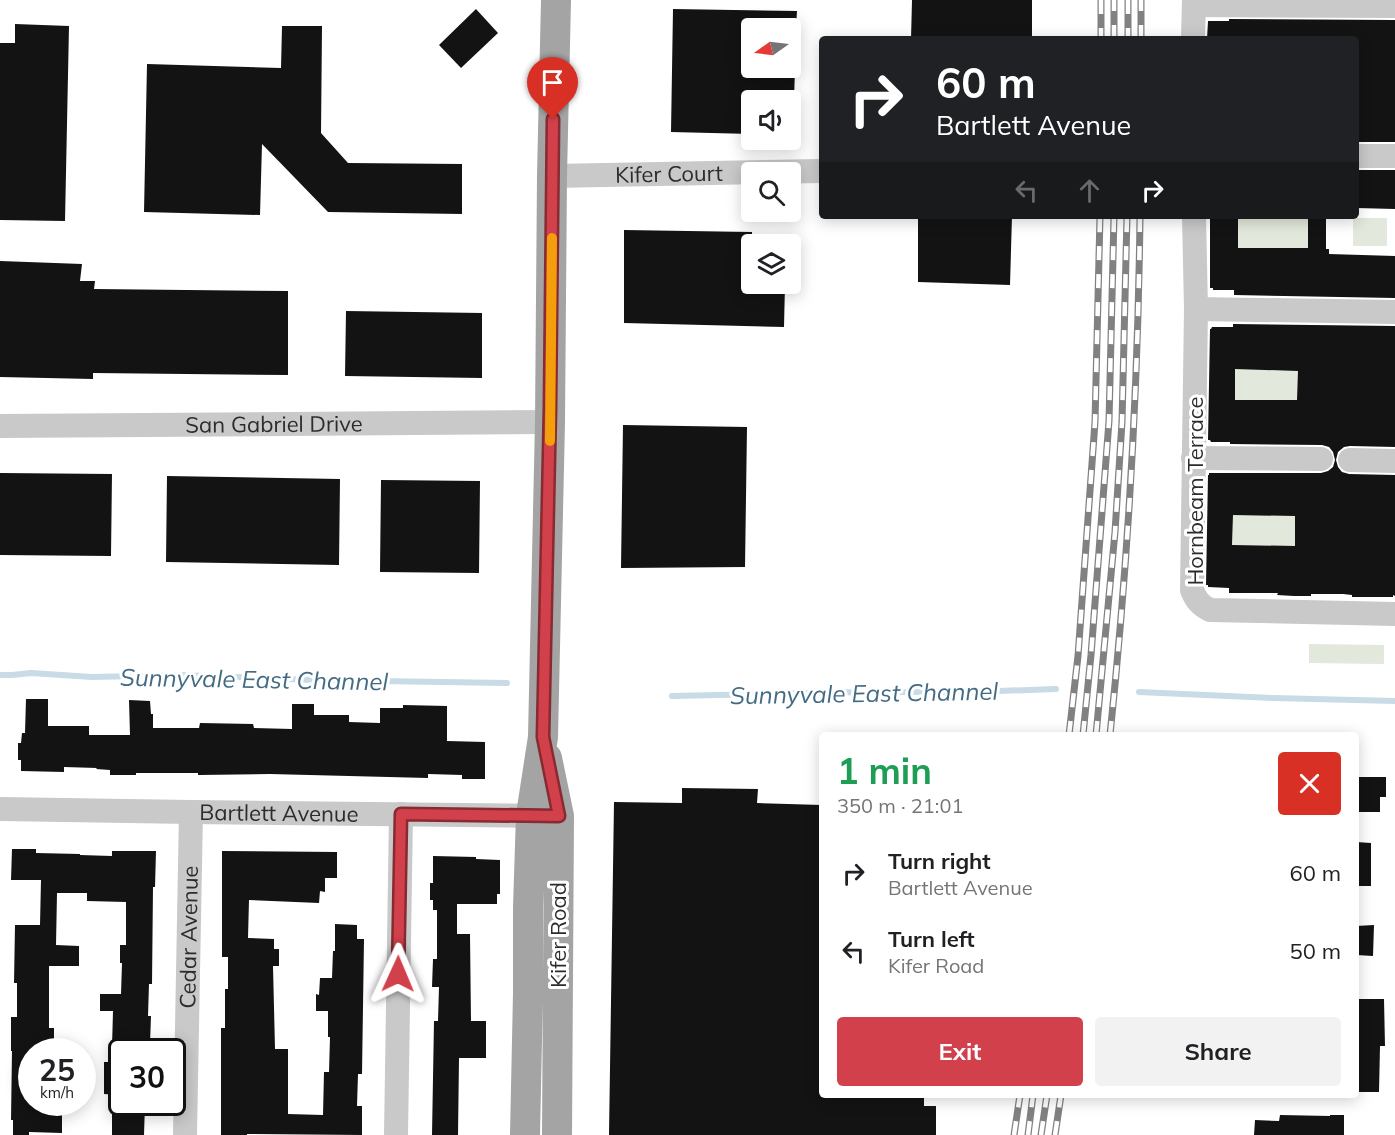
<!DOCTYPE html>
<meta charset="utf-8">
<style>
body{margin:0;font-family:Mulish,sans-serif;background:#f2f2f2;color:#202124;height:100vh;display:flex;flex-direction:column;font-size:22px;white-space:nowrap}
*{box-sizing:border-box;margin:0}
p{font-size:20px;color:#757577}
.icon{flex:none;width:33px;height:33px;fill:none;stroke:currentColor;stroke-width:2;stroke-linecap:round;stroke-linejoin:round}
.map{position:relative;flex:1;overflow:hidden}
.panel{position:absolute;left:819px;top:732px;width:540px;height:366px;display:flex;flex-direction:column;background:#fff;border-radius:6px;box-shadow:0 3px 15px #0003}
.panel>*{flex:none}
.hud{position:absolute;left:819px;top:36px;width:540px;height:183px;border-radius:6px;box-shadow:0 3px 15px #0003;background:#202124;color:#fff;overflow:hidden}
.needle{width:39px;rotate:256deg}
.tools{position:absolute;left:741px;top:18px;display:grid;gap:12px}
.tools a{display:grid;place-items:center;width:60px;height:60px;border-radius:6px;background:#fff;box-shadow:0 3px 15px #0003;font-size:30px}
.speed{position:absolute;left:18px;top:1038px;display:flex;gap:12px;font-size:30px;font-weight:700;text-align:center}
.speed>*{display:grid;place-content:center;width:78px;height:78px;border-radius:50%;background:#fff;box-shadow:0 3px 15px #0003;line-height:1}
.speed small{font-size:15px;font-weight:400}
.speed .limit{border:3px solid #111;border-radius:9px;background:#fff;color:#111}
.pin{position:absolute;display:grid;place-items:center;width:51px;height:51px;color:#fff;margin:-62px -26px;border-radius:50% 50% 50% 0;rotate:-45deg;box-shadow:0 0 6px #0007}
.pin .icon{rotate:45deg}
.me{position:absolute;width:66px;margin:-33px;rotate:1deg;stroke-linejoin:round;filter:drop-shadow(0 0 4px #0008)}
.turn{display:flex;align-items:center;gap:21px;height:126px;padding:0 18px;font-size:27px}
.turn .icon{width:78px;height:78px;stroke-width:2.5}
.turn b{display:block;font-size:42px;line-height:51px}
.lanes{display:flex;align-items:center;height:57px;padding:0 18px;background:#0003;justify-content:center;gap:30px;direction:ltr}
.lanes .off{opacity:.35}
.round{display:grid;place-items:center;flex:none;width:63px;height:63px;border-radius:6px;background:#f2f2f2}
.summary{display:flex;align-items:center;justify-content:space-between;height:102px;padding:0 18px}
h1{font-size:36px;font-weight:700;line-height:45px;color:#1e9e55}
.button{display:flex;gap:12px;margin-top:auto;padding:12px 18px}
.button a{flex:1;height:69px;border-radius:6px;background:#d1404b;color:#fff;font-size:24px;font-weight:700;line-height:69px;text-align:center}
.button a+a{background:#f2f2f2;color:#202124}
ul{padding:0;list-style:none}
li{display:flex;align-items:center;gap:18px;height:78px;padding:0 18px}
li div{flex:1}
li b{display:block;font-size:22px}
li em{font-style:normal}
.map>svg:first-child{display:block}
</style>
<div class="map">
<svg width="1395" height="1135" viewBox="0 0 1395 1135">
<rect width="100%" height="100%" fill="#fff"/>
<path fill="#e2e8db" d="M1238 216H1308V248H1300V255L1238 254Z
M1353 218H1387V246H1353Z
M1235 363H1298V371H1306L1297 407 1235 406Z
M1233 509 1303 517 1295 553 1232 552Z
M1309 644 1384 645V664L1309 663Z"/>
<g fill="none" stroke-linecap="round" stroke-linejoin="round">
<path stroke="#c8dbe6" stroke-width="6" d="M0 675H12L31 673 92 677 180 675 313 680 507 683
M1139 692 1273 698 1395 701
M672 696 863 692H972L1056 689"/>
</g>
<path fill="#131313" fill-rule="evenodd" d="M912 0H1032V39H911Z
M476 9 498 33 461 68 439 45Z
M673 9 797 11 796 28H752V68H795L794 100H752V134L671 132Z
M1229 19 1395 20V142H1356V39H1207L1208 21H1229Z
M15 24 69 26 65 221 0 220V43H15Z
M282 26H322L321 133 348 163 462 164V214L328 212 262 144 260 215 144 212 147 64 281 68Z
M1356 170H1395V209L1356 208Z
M918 216H1012L1010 285 918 282Z
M1210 216H1238V248H1308V216H1326V249H1329V254L1395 256V298L1234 295V290H1213V288H1210Z
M624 230 752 232V284H785L784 327 624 323Z
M0 261 82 264 80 281H95L94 289 288 291V375L93 373V379L0 377Z
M346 311 482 313V378L345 376Z
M1233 324 1395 326V447L1350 446 1344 447 1338 452 1336 460 1338 467 1342 472 1349 474 1395 475V596L1393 595V597H1352V595L1343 594H1311V596H1294L1277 595 1278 593H1229V588L1208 587V585H1206L1208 475H1209V473H1321L1328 471 1333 467 1335 460 1333 452 1329 447 1322 445 1230 444V442H1211L1210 440H1208L1210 329H1211L1212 327H1233ZM1235 369 1298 371 1297 400H1235ZM1233 515 1295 516V546L1232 545Z
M623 425 747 427 745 567 621 568Z
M0 473 112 474 111 556 0 555Z
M167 476 340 479 339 565 166 562Z
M381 480 480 481 479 573 380 572Z
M26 699H48V726H89V735H130L129 700 150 701 151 714H153V728H199L200 723 253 724 254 728 292 729V704H314V715H349V722L380 723V708H403V705L447 706V741L485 742V779H462V775L428 774V778L270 774 198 775V773H136V775H110V770L96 769 97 768 64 767V772L21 771V760H18V743H21L22 733H25Z
M1356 777H1386V797H1380V812H1356Z
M682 788 758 789 757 803 822 805V1095H924V1106H936V1135H609L614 802 682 803Z
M1356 842 1371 843V886H1356Z
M12 849H36V853L80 854V855L112 856V851H156L155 887H153L152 984H149L148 1016H151L150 1044 134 1043V1047H112L113 1011H100V994H121L122 963H120V945H126V902L87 901V893H57L56 945 79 946V966H49V1028H54V1043H48V1051H32V1102L62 1103V1133L29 1132V1135H13V1120H11L12 1051H11V1017H17V983H14L15 925H40L41 880H11Z
M222 851 337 852V878H325V892L320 891 319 903 249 900 248 938 274 939V949H279V966H273L275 1049H288V1114L323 1115 324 1072H329L330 1037H328V1011H316V994L319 995 320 978H332L333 951H335V924L357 925V939H364L362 1074H358L357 1106H362V1135L247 1134V1135H221V1028H225V989H228V957H222Z
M433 856 476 857V859L500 860V894H497V904H457V934H470L471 1021H486V1058H459L458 1135H432L434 1021H438L439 987H432L433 959H437V910H433V900H430V883H433Z
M1374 925 1373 956 1356 955V926Z
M1356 999H1384L1385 1046H1380L1379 1092H1356Z
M104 1062H122V1095L104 1094Z
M112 1104H145L144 1135H112Z
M1280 1115 1330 1116V1115H1344V1135H1254L1255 1120 1279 1121Z"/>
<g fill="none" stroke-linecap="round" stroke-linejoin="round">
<g stroke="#c9c9c9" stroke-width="24">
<path d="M1194 5 1395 6"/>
<path d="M1193 39 1194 0"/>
<path d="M1356 156H1395"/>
<path id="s1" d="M552 176 822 171"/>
<path d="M1194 216 1196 309 1192 590C1196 600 1200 605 1210 610L1395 614"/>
<path d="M1196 309 1395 312"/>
<path id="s2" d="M0 426 550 422"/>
<path d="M1193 458 1321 459"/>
<path d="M1350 460 1395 461"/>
<path id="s3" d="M0 809 191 812 550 816"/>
<path id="s4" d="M185 1135 191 812"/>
<path d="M396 1135 401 814"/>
</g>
<path stroke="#a4a4a4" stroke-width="30" d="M547 758 559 816 557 1135
M525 1135 528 993V907L531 815 543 737 550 422 552 176 556 0"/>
<g stroke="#818181" stroke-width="7">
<path id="rail" d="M1101 0V39
M1128 0V39
M1114 39V0
M1141 39V0
M1069 735 1078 656 1095 422 1100 216
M1083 735 1091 655 1109 421 1114 216
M1096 735 1115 532 1122 422 1127 216
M1110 735C1128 562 1138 390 1140 216
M1014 1135 1020 1095
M1028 1135 1033 1095
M1041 1135 1047 1095
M1055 1135 1061 1095"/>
</g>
<use href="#rail" stroke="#fff" stroke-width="4.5" stroke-dasharray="14" stroke-linecap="butt"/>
</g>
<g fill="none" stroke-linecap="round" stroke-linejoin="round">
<g stroke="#882a31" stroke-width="15">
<path id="route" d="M398 974 401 814 559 816 543 737 550 407 553 119"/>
</g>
<use href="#route" stroke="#d1404b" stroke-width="10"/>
<path stroke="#f59e0b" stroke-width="10" d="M550 441 552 238"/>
</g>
<g text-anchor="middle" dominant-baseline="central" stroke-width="6" stroke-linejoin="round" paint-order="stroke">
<g font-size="22" fill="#2c2c2c" stroke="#fff">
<text stroke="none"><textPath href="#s1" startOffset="117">Kifer Court</textPath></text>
<text stroke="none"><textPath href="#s2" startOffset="274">San Gabriel Drive</textPath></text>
<text transform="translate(1195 491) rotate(-90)">Hornbeam Terrace</text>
<text stroke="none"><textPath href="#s3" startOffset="279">Bartlett Avenue</textPath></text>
<text transform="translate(558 935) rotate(-90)">Kifer Road</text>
<text stroke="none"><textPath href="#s4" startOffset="198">Cedar Avenue</textPath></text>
</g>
<g font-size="24" font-style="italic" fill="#436b84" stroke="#fff">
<text transform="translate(254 679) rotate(1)">Sunnyvale East Channel</text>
<text transform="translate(864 693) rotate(-1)">Sunnyvale East Channel</text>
</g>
</g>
</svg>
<div class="tools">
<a><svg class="needle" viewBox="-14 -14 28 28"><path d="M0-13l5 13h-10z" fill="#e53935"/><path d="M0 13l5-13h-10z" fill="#757577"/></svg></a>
<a><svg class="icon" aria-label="sound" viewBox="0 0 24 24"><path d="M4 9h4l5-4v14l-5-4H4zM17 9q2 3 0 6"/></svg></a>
<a><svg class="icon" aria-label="search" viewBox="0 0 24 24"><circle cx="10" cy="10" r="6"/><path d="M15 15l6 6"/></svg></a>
<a><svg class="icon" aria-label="layers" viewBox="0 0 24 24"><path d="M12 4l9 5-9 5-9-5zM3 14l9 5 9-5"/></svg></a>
</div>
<div class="speed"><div>25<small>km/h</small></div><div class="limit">30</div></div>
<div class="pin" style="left:553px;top:119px;background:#d93025"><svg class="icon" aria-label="arrive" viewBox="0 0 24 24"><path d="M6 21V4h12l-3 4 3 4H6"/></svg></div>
<svg class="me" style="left:398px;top:974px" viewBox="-20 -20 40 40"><path d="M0-17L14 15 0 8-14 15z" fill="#d1404b" stroke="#fff" stroke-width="4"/></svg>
<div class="hud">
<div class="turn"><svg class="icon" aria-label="right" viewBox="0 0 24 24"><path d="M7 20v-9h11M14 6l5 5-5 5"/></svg><div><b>60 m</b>Bartlett Avenue</div></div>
<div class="lanes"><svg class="icon off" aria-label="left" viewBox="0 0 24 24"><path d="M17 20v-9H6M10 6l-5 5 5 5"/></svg><svg class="icon off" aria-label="ahead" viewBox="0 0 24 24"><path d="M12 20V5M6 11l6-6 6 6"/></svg><svg class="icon" aria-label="right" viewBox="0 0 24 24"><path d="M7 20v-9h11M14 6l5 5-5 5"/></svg></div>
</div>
<section class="panel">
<div class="summary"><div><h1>1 min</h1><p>350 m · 21:01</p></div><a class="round" style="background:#d93025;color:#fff"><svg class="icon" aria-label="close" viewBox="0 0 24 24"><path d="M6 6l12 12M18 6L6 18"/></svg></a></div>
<ul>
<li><svg class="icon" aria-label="right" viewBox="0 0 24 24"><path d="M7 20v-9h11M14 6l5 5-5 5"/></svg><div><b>Turn right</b><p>Bartlett Avenue</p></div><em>60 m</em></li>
<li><svg class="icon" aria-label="left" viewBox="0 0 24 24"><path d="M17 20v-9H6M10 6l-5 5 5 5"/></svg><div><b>Turn left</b><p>Kifer Road</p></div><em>50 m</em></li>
</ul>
<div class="button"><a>Exit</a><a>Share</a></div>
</section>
</div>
